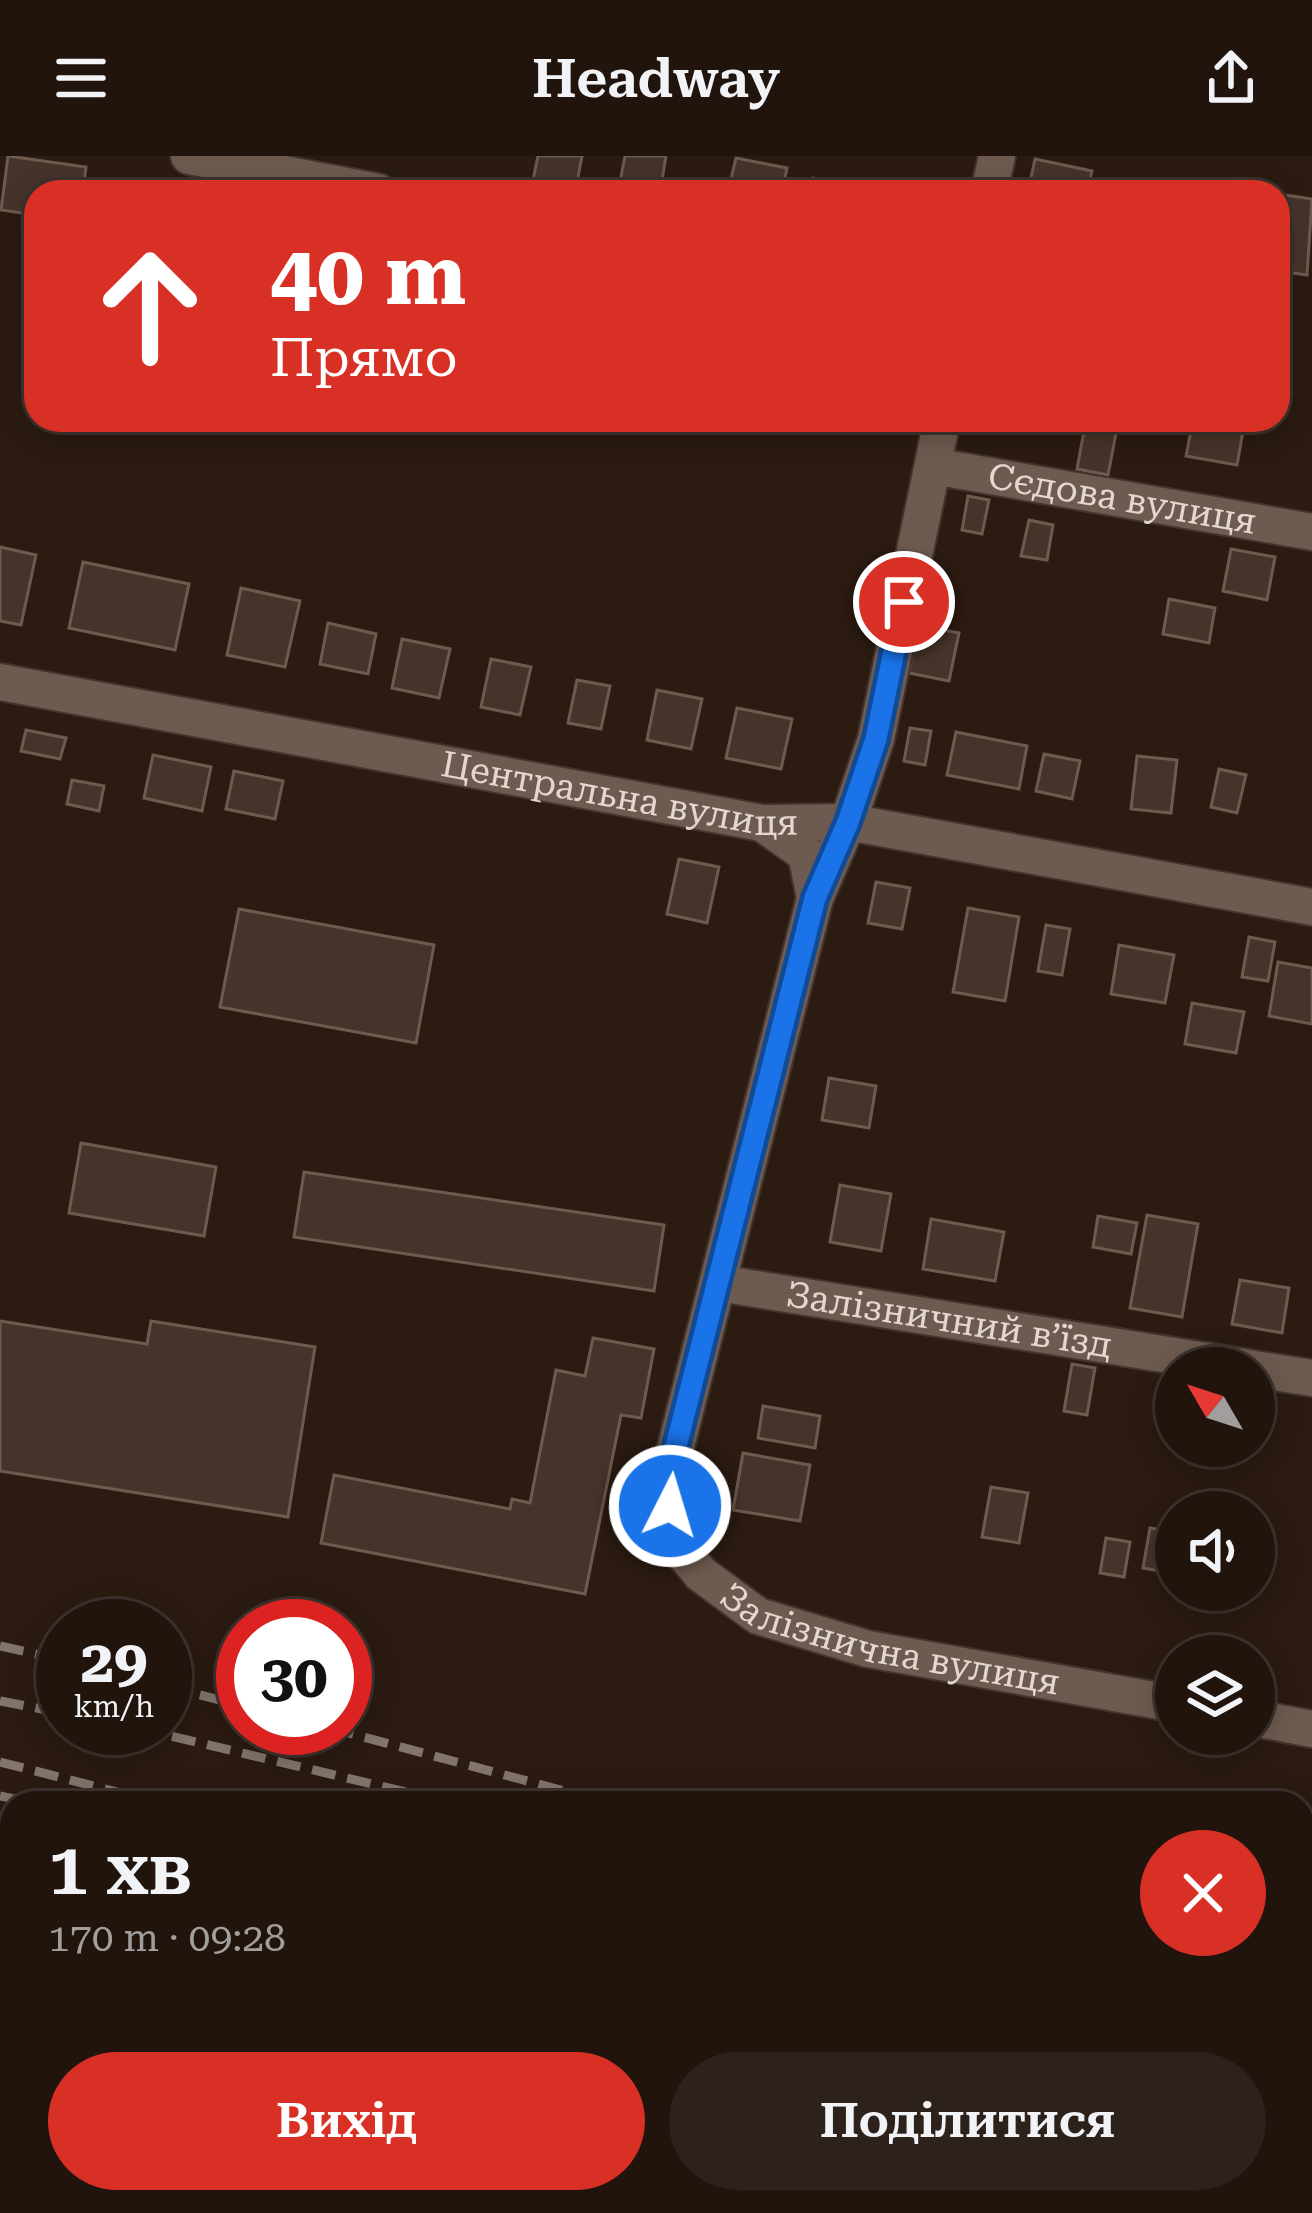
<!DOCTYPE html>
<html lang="uk">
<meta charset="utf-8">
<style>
body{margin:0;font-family:"Roboto Serif",serif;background:#2d211b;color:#f1f3f6;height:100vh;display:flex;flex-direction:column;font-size:45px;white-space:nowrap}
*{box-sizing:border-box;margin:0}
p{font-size:39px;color:#a29e9d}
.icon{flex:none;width:66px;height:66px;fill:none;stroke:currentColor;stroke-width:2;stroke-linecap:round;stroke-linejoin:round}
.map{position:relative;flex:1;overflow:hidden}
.panel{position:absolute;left:0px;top:1635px;width:1314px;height:423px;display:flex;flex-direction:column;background:#20140d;border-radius:36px 36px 0 0;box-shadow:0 6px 30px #0003,0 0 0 3px #3d332e}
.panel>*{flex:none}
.banner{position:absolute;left:24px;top:24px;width:1266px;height:252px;border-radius:36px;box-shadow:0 6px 30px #0003,0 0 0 3px #3d332e;background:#d93025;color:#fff;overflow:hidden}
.needle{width:78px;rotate:309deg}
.fabs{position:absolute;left:1155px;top:1191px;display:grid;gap:24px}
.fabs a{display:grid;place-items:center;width:120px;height:120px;border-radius:50%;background:#20140d;box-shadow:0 6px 30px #0003,0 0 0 3px #3d332e;font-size:60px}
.speed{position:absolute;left:36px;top:1443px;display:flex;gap:24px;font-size:60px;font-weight:700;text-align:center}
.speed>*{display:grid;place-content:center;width:156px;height:156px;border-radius:50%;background:#20140d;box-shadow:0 6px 30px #0003,0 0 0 3px #3d332e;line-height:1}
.speed small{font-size:30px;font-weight:400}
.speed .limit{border:18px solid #d22;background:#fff;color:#111}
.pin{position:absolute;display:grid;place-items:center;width:102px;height:102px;color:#fff;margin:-51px;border:6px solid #fff;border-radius:50%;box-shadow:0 3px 12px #0007}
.me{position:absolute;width:132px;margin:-66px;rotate:5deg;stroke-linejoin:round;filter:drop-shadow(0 0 9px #0008)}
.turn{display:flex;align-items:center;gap:42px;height:252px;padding:0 48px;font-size:54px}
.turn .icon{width:156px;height:156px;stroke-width:2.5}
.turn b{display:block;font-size:84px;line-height:102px}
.round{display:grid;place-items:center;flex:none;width:126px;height:126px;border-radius:63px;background:#2d211b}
.overview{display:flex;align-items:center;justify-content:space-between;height:204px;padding:0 48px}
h1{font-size:72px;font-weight:600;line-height:90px}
.action{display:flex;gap:24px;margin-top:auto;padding:24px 48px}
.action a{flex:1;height:138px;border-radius:72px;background:#d93025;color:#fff;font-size:48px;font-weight:600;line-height:138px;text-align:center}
.action a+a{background:#2d211b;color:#f1f3f6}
header{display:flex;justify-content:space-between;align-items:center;height:156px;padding:0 48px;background:#20140d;font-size:54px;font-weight:600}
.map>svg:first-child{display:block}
</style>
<header><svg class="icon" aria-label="menu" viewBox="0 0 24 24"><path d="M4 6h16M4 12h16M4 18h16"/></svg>Headway<svg class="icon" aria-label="share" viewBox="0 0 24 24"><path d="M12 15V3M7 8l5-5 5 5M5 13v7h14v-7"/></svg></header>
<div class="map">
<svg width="1312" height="2057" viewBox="0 0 1312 2057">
<rect width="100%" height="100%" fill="#2b1b11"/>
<path fill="#453429" stroke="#6e5b4f" stroke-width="3" d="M8 0 86 11 83 36H36V59L1 54Z
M538 0H582L576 32 533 24Z
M625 0H666L660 36H618Z
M736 2 787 12 782 36H728Z
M1035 3 1092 15 1088 31 1111 36H1028Z
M813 22 860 32 859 36H810Z
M1278 38 1312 43 1307 119 1278 115Z
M1086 264 1118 267 1108 319 1077 313Z
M1193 264H1245L1237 309 1186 300Z
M968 340 989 344 982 378 962 374Z
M1029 364 1053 369 1047 404 1021 400Z
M0 391 36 399 21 469 0 465Z
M1231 393 1275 401 1267 444 1223 435Z
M83 406 189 428 175 494 69 472Z
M241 432 300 445 285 511 227 499Z
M1169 443 1215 452 1209 487 1163 478Z
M328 467 376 478 368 518 320 508Z
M918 469 959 477 949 525 909 517Z
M402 483 450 493 439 542 392 532Z
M491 503 531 511 520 559 481 551Z
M577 524 610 530 601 573 568 567Z
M657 534 702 543 691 593 647 584Z
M737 552 792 563 781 613 726 602Z
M910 572 931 575 925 609 904 605Z
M26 574 66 582 60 603 21 595Z
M956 576 1027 590 1019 633 947 619Z
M1044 598 1080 605 1072 643 1036 635Z
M153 599 211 611 202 655 144 642Z
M1137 600 1177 604 1171 657 1131 653Z
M1219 613 1246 619 1237 657 1211 651Z
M234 615 283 625 275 663 226 653Z
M72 624 104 630 99 655 67 648Z
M679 703 719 711 707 767 667 758Z
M876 726 910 732 902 773 868 767Z
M968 752 1019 761 1005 845 953 836Z
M239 753 434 789 416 887 220 851Z
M1046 769 1070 773 1062 819 1038 815Z
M1249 781 1275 786 1268 825 1242 821Z
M1119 789 1174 799 1165 847 1111 838Z
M1278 806 1312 812V868L1269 860Z
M1192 847 1244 856 1236 897 1185 888Z
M829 922 876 930 869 972 822 964Z
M81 987 216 1011 204 1080 69 1057Z
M304 1016 664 1069 654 1135 294 1081Z
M840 1029 891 1038 881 1095 830 1086Z
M1147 1059 1198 1068 1182 1161 1130 1152Z
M1098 1060 1137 1067 1131 1098 1093 1091Z
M931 1063 1004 1076 995 1125 923 1113Z
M1240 1124 1289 1132 1282 1177 1232 1168Z
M0 1165 147 1188 151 1165 315 1191 288 1361 0 1315Z
M593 1182 654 1193 641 1262 621 1259 585 1438 321 1387 334 1319 510 1353 512 1343 530 1347 556 1214 585 1220Z
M1072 1208 1095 1212 1087 1259 1064 1255Z
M763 1250 820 1260 815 1292 758 1282Z
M743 1297 810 1309 800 1365 733 1354Z
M991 1331 1028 1337 1019 1387 982 1381Z
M1150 1372 1176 1376V1418L1143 1412Z
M1106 1382 1130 1386 1124 1421 1100 1417Z
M23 2046H92V2057H23Z"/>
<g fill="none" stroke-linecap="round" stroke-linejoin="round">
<g stroke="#41342f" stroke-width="22">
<path id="service" d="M0 1971 12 1973
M650 2046 717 2054"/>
</g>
<g stroke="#41342f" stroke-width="40">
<g id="minor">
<path d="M189 0 378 36"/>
<path d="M989 36 997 0"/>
<path id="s1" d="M933 310 1312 376"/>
<path id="s2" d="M0 526 762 667 848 666 1312 751"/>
<path id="s3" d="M762 667 806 698 815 742 669 1318 672 1383 701 1418 758 1460 868 1493 1176 1548"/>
<path d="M815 742 848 666 876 583 942 264"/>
<path id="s4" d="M718 1127 1250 1212"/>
<path d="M1254 1213 1312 1222"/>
<path d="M1254 1562 1312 1573"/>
</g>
</g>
<use href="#service" stroke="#6e5b4f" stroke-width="18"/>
<use href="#minor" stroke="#6e5b4f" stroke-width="36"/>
<path stroke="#82756c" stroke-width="9" stroke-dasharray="24 12" stroke-linecap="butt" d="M0 1490 63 1504
M165 1530 243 1550
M0 1545 63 1557
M137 1572 452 1647
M330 1572 609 1647
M0 1606 160 1647
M0 1640 34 1647
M0 1668 12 1670
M0 1702 12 1704
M1302 1822 1312 1824
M1302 1915 1312 1917
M1302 1942 1312 1944"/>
</g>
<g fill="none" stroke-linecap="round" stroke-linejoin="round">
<g stroke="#114b97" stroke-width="30">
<path id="route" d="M670 1350 669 1318 815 742 848 666 876 583 904 446"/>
</g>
<use href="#route" stroke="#1a73e8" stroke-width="21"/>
</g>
<g text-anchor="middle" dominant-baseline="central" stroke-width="10" stroke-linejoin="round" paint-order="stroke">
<g font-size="36" fill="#e3d8d1" stroke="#2b1b11">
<text stroke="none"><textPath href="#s1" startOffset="192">Сєдова вулиця</textPath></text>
<text stroke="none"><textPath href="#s2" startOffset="630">Центральна вулиця</textPath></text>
<text stroke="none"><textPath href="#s4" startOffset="234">Залізничний в’їзд</textPath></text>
<text stroke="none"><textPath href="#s3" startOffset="1008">Залізнична вулиця</textPath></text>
</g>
</g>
</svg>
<div class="fabs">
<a><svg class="needle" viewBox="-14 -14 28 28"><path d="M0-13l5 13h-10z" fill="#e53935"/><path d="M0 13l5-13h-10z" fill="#a29e9d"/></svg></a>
<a><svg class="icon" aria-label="sound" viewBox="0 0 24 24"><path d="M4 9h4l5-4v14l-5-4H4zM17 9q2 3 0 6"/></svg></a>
<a><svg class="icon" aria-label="layers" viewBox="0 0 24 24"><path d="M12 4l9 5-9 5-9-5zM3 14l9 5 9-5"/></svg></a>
</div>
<div class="speed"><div>29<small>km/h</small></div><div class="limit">30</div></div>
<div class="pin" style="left:904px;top:446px;background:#d93025"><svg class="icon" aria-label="arrive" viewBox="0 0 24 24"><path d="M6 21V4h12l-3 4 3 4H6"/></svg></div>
<svg class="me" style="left:670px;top:1350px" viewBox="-20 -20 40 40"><circle r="17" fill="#1a73e8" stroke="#fff" stroke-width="3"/><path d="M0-11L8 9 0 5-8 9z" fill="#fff"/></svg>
<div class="banner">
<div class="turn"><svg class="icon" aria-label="ahead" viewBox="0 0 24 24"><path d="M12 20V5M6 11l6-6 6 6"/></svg><div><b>40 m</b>Прямо</div></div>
</div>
<section class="panel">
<div class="overview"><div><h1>1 хв</h1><p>170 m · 09:28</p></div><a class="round" style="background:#d93025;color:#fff"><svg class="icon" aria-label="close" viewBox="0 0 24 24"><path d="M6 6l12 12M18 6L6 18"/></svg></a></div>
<div class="action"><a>Вихід</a><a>Поділитися</a></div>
</section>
</div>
